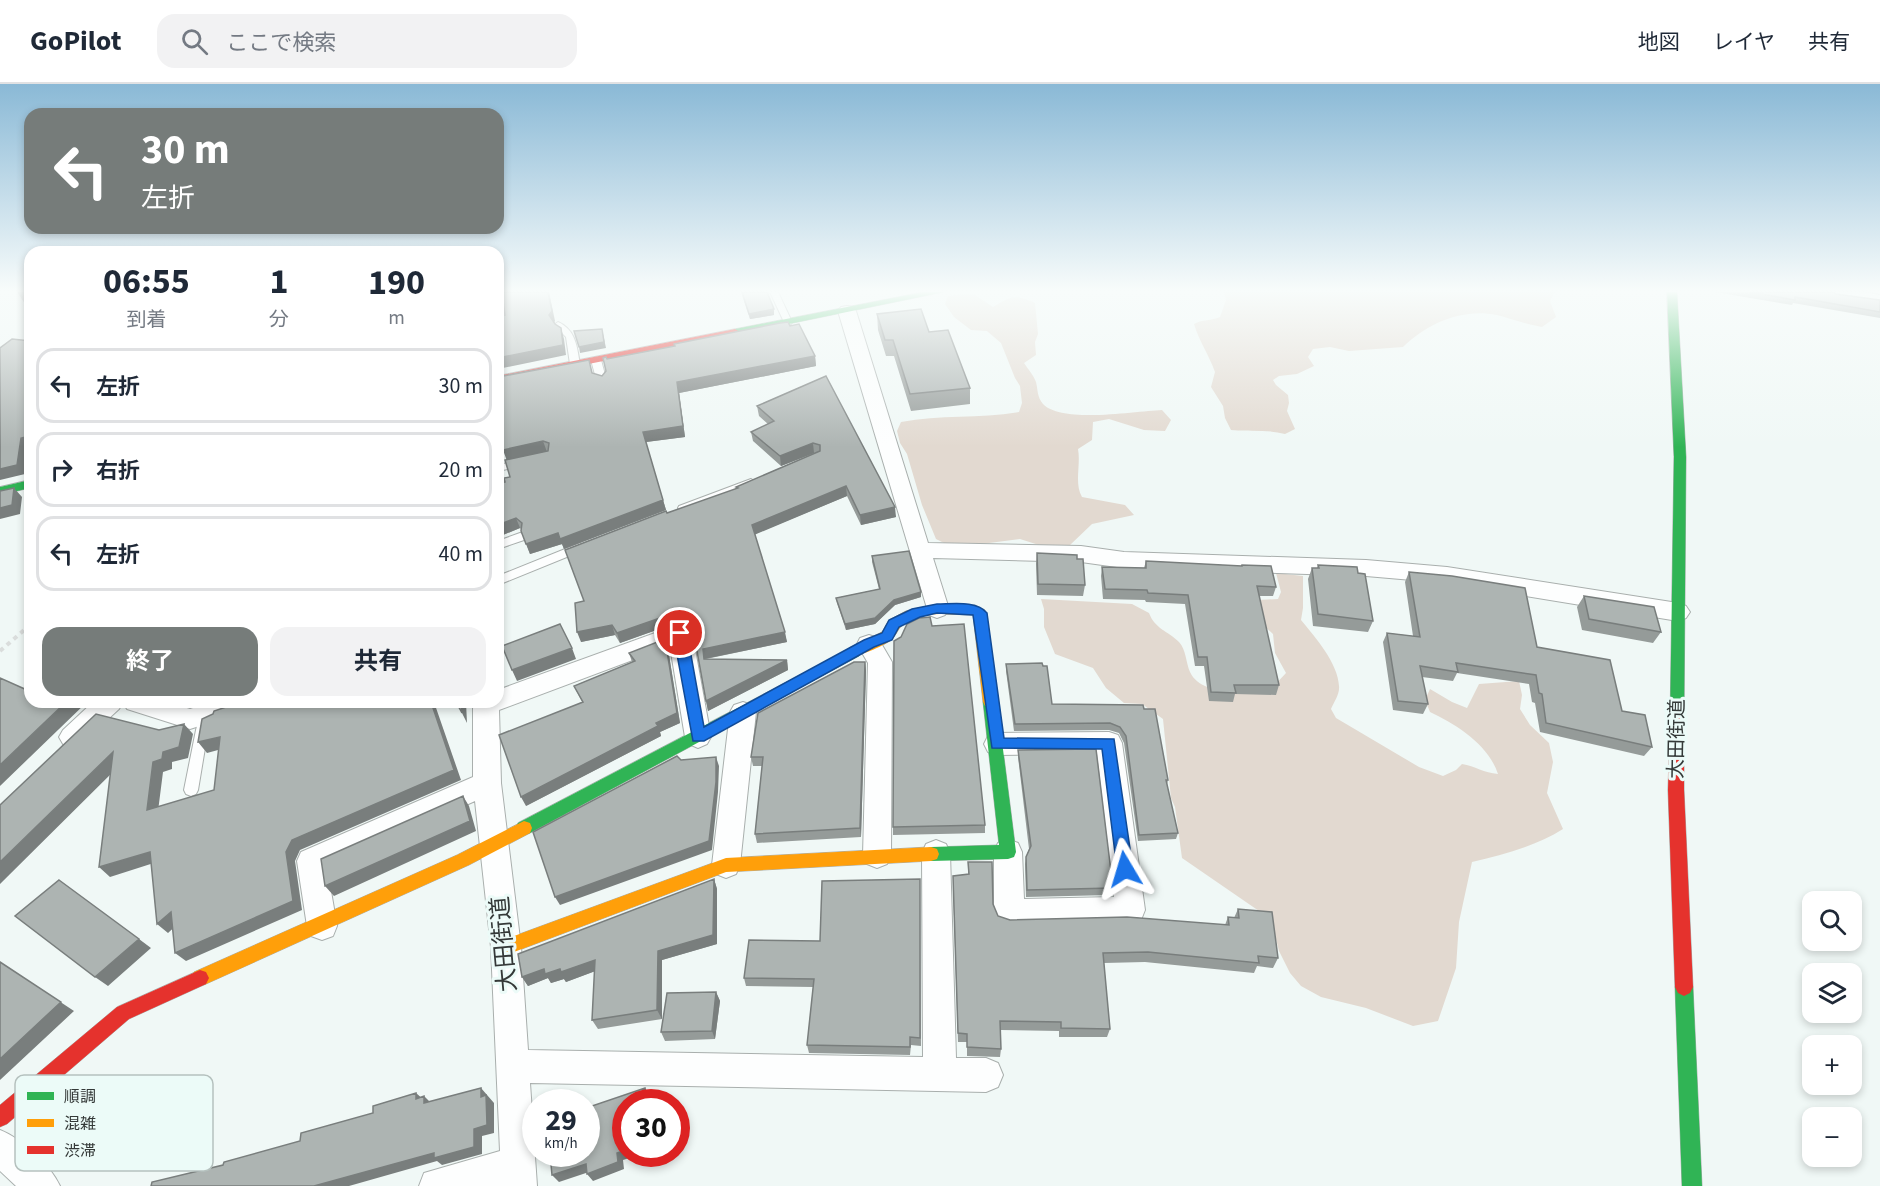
<!DOCTYPE html>
<html lang="ja">
<meta charset="utf-8">
<style>
body{margin:0;font-family:"Source Sans 3","Noto Sans JP",sans-serif;background:#f2f2f3;color:#1f2937;height:100vh;display:flex;flex-direction:column;font-size:22px;white-space:nowrap}
*{box-sizing:border-box;margin:0}
p{font-size:20px;color:#747a83}
.icon{flex:none;width:33px;height:33px;fill:none;stroke:currentColor;stroke-width:2;stroke-linecap:round;stroke-linejoin:round}
.map{position:relative;flex:1;overflow:hidden}
.sheet{position:absolute;left:24px;top:162px;width:480px;height:462px;display:flex;flex-direction:column;background:#fff;border-radius:18px;box-shadow:0 3px 9px #0003}
.sheet>*{flex:none}
.top-card{position:absolute;left:24px;top:24px;width:480px;height:126px;border-radius:18px;box-shadow:0 3px 9px #0003;background:#767c7a;color:#fff;overflow:hidden}
.tools{position:absolute;left:1802px;top:807px;display:grid;gap:12px}
.tools a{display:grid;place-items:center;width:60px;height:60px;border-radius:12px;background:#fff;box-shadow:0 3px 9px #0003;font-size:30px}
.speed{position:absolute;left:522px;top:1005px;display:flex;gap:12px;font-size:30px;font-weight:700;text-align:center}
.speed>*{display:grid;place-content:center;width:78px;height:78px;border-radius:50%;background:#fff;box-shadow:0 3px 9px #0003;line-height:1}
.speed small{font-size:15px;font-weight:400}
.speed .limit{border:9px solid #d22;background:#fff;color:#111}
.pin{position:absolute;display:grid;place-items:center;width:51px;height:51px;color:#fff;margin:-26px;border:3px solid #fff;border-radius:50%;box-shadow:0 2px 6px #0007}
.me{position:absolute;width:66px;margin:-33px;rotate:353deg;stroke-linejoin:round;filter:drop-shadow(0 0 4px #0008)}
.turn{display:flex;align-items:center;gap:21px;height:126px;padding:0 18px;font-size:27px}
.turn .icon{width:78px;height:78px;stroke-width:2.5}
.turn b{display:block;font-size:42px;line-height:51px}
.eta{display:flex;justify-content:space-evenly;align-items:center;height:102px;text-align:center}
.eta b{font-size:36px;font-weight:700;line-height:42px}
.button{display:flex;gap:12px;margin-top:auto;padding:12px 18px}
.button a{flex:1;height:69px;border-radius:18px;background:#767c7a;color:#fff;font-size:24px;font-weight:700;line-height:69px;text-align:center}
.button a+a{background:#f2f2f3;color:#1f2937}
ul{padding:0;list-style:none}
li{display:flex;align-items:center;gap:18px;height:75px;margin:0 12px 9px;padding:0 6px;border:3px solid #e0e1e3;border-radius:18px}
li div{flex:1}
li b{display:block;font-size:22px}
li em{font-style:normal}
header{display:flex;align-items:center;gap:36px;box-sizing:border-box;height:84px;padding:0 30px;background:#fff;border-bottom:2px solid #e0e1e3}
header strong{font-size:28px}
nav{display:flex;gap:33px;margin-inline-start:auto;font-size:21px}
.search{width:420px;height:54px;background:#f2f2f3;display:flex;align-items:center;gap:15px;box-sizing:border-box;padding:0 21px;border-radius:18px;color:#747a83;font-size:22px}
.map>svg:first-child{display:block}
</style>
<header>
<strong>GoPilot</strong>
<div class="search"><svg class="icon" aria-label="search" viewBox="0 0 24 24"><circle cx="10" cy="10" r="6"/><path d="M15 15l6 6"/></svg>ここで検索</div>
<nav><a>地図</a><a>レイヤ</a><a>共有</a></nav>
</header>
<div class="map">
<svg width="1880" height="1102" viewBox="0 0 1880 1102">
<rect width="100%" height="100%" fill="#f0f8f6"/>
<path fill="#e2d9d0" d="M1224 208H1555L1550 217 1556 233 1542 243C1525 240 1512 235 1497 231 1462 224 1428 239 1403 263L1349 267 1330 263 1313 265 1308 273 1314 282 1297 290 1279 292 1273 296 1276 301 1288 311 1289 319 1287 327 1295 345 1285 350C1267 345 1250 348 1231 346L1225 334 1223 322 1211 303 1215 288C1209 271 1199 257 1194 240 1203 235 1211 237 1220 233L1226 216Z
M966 210 975 211 993 223C1012 212 1014 210 1035 219L1038 250 1035 258 1036 271 1024 279C1028 285 1034 292 1036 298 1038 306 1037 313 1043 320 1062 340 1136 327 1162 326L1171 336 1165 347 1144 346 1109 335 1093 338 1092 356 1078 365C1081 381 1074 399 1082 413L1125 421 1134 431 1092 440 1070 461 1042 462 1020 455 966 462H950L936 455 922 421 907 370 900 359 897 347 901 338C940 330 980 335 1019 328L1022 319 1020 302 1015 294 1001 259 987 247 971 246 954 233 945 220 948 212Z
M1276 489 1303 492V524L1301 536C1315 553 1338 579 1339 602 1340 610 1334 618 1331 625L1336 634 1419 683 1443 692 1456 686 1462 680C1475 682 1484 689 1498 690 1488 660 1457 641 1430 628L1425 616 1430 605 1452 618 1467 624 1479 600 1519 597 1522 611 1520 625 1530 641 1549 659 1553 678 1547 709 1563 745C1536 762 1503 771 1472 778L1459 838 1456 884 1438 937 1413 942 1366 924 1321 913 1301 902 1290 889 1279 867 1275 851 1259 827 1182 774 1175 723 1171 714 1163 635 1142 620 1124 619 1106 604 1093 584 1055 570 1044 543V525L1041 515 1132 520 1149 529C1155 545 1168 547 1179 558 1186 565 1186 579 1190 588 1203 615 1248 605 1272 604L1286 589 1275 569 1273 550 1264 542 1258 516 1278 515 1281 508Z"/>
<g fill="none" stroke-linecap="round" stroke-linejoin="round">
<g stroke="#a9afad" stroke-width="2">
<path id="lane" d="M770 208H778L792 238 791 240 784 238Z
M558 238C576 246 577 263 580 280L578 282H572L570 280 566 253 554 241Z
M596 273 601 276 607 298 605 300H599L597 298 591 276Z
M522 376 526 377V381L498 387V381Z
M751 395 756 398 755 400 687 426H679L678 424 679 422Z
M520 449 524 450 525 453 524 456 498 465V457Z
M580 459 586 463 584 466 498 501V492Z
M202 641 207 642 208 646 198 706 196 710 191 712 186 710 184 706 196 646 197 642Z"/>
</g>
<g stroke="#a9afad" stroke-width="2">
<path id="street" d="M1825 208H1865L1880 211V221L1833 213Z
M847 222 853 223 856 227 928 459 1081 462 1124 468 1366 476 1447 483 1678 519 1686 522 1690 528 1686 534 1678 537 1447 499 1366 492 1124 484 1081 478 933 474 949 525 945 531 937 534 929 531 838 227 841 223Z
M680 540 688 543 692 549 711 653 707 660 698 664 689 660 685 653 670 562 499 626 501 699 521 863 528 966 923 973 922 769 926 760 936 756 946 760 950 769 956 974H986L998 979 1003 991 998 1003 986 1008 530 999 537 1102H419L424 1089 500 1067 491 863 475 717 327 784 337 842 333 852 322 856 311 852 307 842 297 777 301 768 473 693V618H498V606Z
M869 551 878 554 892 578 891 771 887 780 877 784 867 780 863 771 868 579 857 560 860 554Z
M93 618H123L119 625 81 660 72 664 63 660 59 653 63 646Z
M123 618H168L190 625 211 618H256L252 625 190 645 127 625Z
M743 618 752 621 756 628 740 781 736 790 726 794 716 790 712 781 730 628 734 621Z
M1109 648 1118 651 1122 659 1145 826 1141 836 1130 840 1009 843 998 839 994 829V768L998 759 1008 755 1018 759 1022 768 1024 815 1114 813 1097 670 997 671 988 668 984 660 988 652 997 649Z
M0 1046C22 1055 50 1080 60 1102H16L0 1087Z"/>
</g>
<g stroke="#a9afad" stroke-width="1">
<path id="fast" d="M923 208H944L735 251 730 248 735 245Z
M1667 208H1677L1686 373 1684 638 1682 642 1677 644 1672 642 1670 638 1674 373Z
M30 396V404L0 411V403Z
M854 563 859 564 861 568 859 572 530 749 524 751 518 749 516 744 518 739Z
M990 612 995 614 997 618 1016 768 1014 773 1008 775 931 777 925 775 923 770 925 765 931 763 999 761 983 618 985 614Z
M1684 894 1690 897 1693 903 1702 1102H1682L1675 903 1678 897Z"/>
</g>
<g stroke="#a9afad" stroke-width="1">
<path id="slow" d="M933 521H975L985 526 997 618 995 622H985L983 618 973 531C953 531 929 527 912 536 896 543 901 545 892 555 886 561 857 574 849 572L847 568 849 564 882 548 889 536 906 527Z
M524 737 530 739 532 744 530 749 469 781 206 900 200 902 194 900 191 894 194 888 457 771Z
M931 763 937 765 939 770 937 775 931 777 726 788 506 871 500 869 497 863 500 857 506 855 726 774Z"/>
</g>
<g stroke="#a9afad" stroke-width="1">
<path id="jam" d="M735 245 740 248 739 250 498 298V292Z
M1677 632 1682 634 1684 638V706L1693 903 1690 909 1684 912 1678 909 1675 903 1668 706 1670 638 1672 634Z
M200 886 206 888 209 894 206 900 129 935 7 1040 0 1043V1021L117 923Z"/>
</g>
<path stroke="#dadddc" stroke-width="4" stroke-dasharray="4.5 4.5" stroke-linecap="butt" d="M0 567 30 541"/>
<use href="#lane" fill="#fdfefe" fill-rule="evenodd"/>
<use href="#street" fill="#fdfefe" fill-rule="evenodd"/>
<use href="#fast" fill="#30b455" fill-rule="evenodd"/>
<use href="#slow" fill="#ff9f0a" fill-rule="evenodd"/>
<use href="#jam" fill="#e5322d" fill-rule="evenodd"/>
</g>
<path fill="#959b99" d="M741 208H767L774 231 750 235Z
M1715 208H1834L1836 210 1880 216V234L1793 219 1792 221Z
M877 230 929 248 970 304V320L911 327 894 272H886L878 246Z
M790 242 815 272 816 282 679 309 685 353 646 358 666 426 564 465 562 460 530 470 521 445 520 444 498 453 505 398 510 393 506 376 592 289 602 292 606 287 607 275Z
M826 292 896 433 861 441 847 412 755 450 787 558 706 575 787 576 788 586 708 627 693 547 690 542 679 538 620 559 615 551 581 558 584 517 667 429 737 405 736 403 815 369 781 382 753 357 751 348 768 340 759 332 757 322Z
M1037 469 1077 475 1085 501 1083 512 1037 511 1036 480Z
M872 472 921 508V513L895 521 875 540 846 546 837 519 836 514 879 505 872 478Z
M1146 477 1241 482 1242 481 1276 503 1273 512H1259L1279 601 1276 611 1235 610 1233 618 1209 617 1204 582H1195L1185 520 1146 518 1145 516 1103 515 1101 492 1102 483 1144 484Z
M1318 481 1358 489 1373 537 1368 548 1313 542 1308 495 1312 484H1317Z
M1409 488 1537 563 1622 627 1652 663 1644 672 1540 648 1535 619 1532 618 1529 600 1457 589 1453 597 1422 593 1428 620 1423 630 1393 626 1383 558 1387 549 1413 552 1405 498Z
M1584 512 1661 548 1653 559 1582 546 1577 523Z
M668 565 680 639 660 648 661 652 526 722 582 618 574 602 632 578 629 569Z
M865 578 866 587 861 753 757 759 755 750 762 682H753L751 673Z
M1006 580 1052 620 1144 625 1168 696 1167 700 1178 749 1176 755 1138 757 1124 659 1119 649 1109 646 1014 647 1006 587Z
M1018 666 1113 804 1111 811 1026 813 1025 780 1026 773 1029 765 1018 673Z
M985 741V749L893 751V743Z
M968 778 993 820 998 832 1010 836 1225 841 1228 833 1234 834 1238 825 1278 874 1273 884 1257 882 1254 889 1145 878 1104 879 1110 945 1107 953H1059V947L1001 946V965L1000 973 967 972V958H958L953 802V792L968 790Z
M714 795 717 805V860L662 876V935L598 945 592 936 595 887 566 898 564 895 551 899 548 894 528 902 522 893Z
M920 795 921 962 911 961 910 971 809 969 807 961 813 903 746 902 744 894 820 857Z
M716 908 720 917 715 955 665 957 661 948Z"/>
<path fill="#797e7d" d="M17 208H30V223L28 224Z
M548 208H549L555 237 552 241 549 231Z
M774 225V231L750 235 749 230Z
M561 244 564 255 566 271 498 285V274Z
M602 245 606 264 580 269 579 263Z
M815 272 816 282 679 309 685 353 646 358 643 348 677 298Z
M30 352V363H28L25 390 0 396V385L21 354Z
M543 357 547 368 507 377 503 366Z
M813 359 814 369 781 382 780 372Z
M846 402 847 412 754 451 752 441Z
M14 404 22 413 20 430 0 435V424Z
M663 416 666 426 564 465 560 455Z
M895 423 896 433 861 441 860 431Z
M516 434 520 444 498 453V441Z
M558 449 562 460 530 470 526 460Z
M921 508V513L895 521 875 540 846 546 845 540 894 516Z
M677 528 679 538 620 559 617 549Z
M612 541 615 551 581 558 577 548Z
M785 548 787 558 704 575 703 565Z
M665 555 668 565 680 639 660 648 661 652 526 722 521 713 656 639Z
M572 564 576 575 517 597 512 586Z
M787 576 788 586 708 627 706 617Z
M865 578 866 587 861 753 860 744Z
M66 618H87L0 702V681Z
M431 618H434L461 696 300 766 295 777 302 826 186 877 175 869 292 756Z
M461 618H466L467 639 462 629Z
M184 640 193 650 188 674 172 678V685L163 688 157 735 147 726 153 678 163 668Z
M220 653 229 663 207 669 198 658Z
M113 668 123 678 0 800V778Z
M716 673 719 682 718 708 712 766 560 821 555 813Z
M463 712 469 722 476 747 334 812 325 802Z
M150 768 160 777 110 793 99 783Z
M714 795 717 805V860L662 876V935L657 926 658 867Z
M171 828 181 837 168 849 157 840Z
M139 855 151 864 108 902 95 893Z
M595 876 601 885 566 898 564 895 551 899 548 894 528 902 522 893 544 885H560Z
M0 878 74 927 0 996Z
M716 908 720 917 715 955 712 947Z
M481 1004 494 1019V1049L482 1052V1070L442 1081 437 1077 349 1102H314L474 1045 481 1013Z
M645 1004 650 1012 651 1018H647Z
M416 1009 424 1016V1012L432 1020V1027L416 1015Z
M626 1066V1070H642L623 1076 624 1085 593 1097 587 1090 617 1069Z
M586 1080 592 1087 559 1098 552 1091Z"/>
<path fill="#adb4b2" stroke="#797e7d" stroke-width="1.5" d="M502 208H548L552 227 549 231 555 240 561 244 563 261 498 274V232L505 231Z
M742 208H767L774 225 749 230Z
M1750 208H1834L1836 210 1880 216V228L1795 213V216Z
M921 225 929 248 948 246 970 304 910 310 893 256H885L877 230Z
M788 238 790 242 799 240 815 272 677 298 683 342 643 348 663 416 560 455 558 449 526 460 521 447 522 439 516 434 498 441V400L505 398 504 394 510 393 505 376 548 367 549 359 543 357 503 366 498 349V293L589 276 592 289 602 292 606 287 603 274 606 273 607 275 675 262 674 260 780 239Z
M602 245 604 258 579 263 574 247Z
M12 255 30 257V352L21 354 17 381 0 385V264Z
M826 292 895 423 860 431 846 402 752 441 785 548 703 565 704 575 787 576 706 617 692 539 687 532 677 528 617 549 612 541 577 548 575 519 584 517 565 466 666 427 667 429 738 404 736 403 820 367V361L813 359 780 372 751 348 774 337 757 322Z
M14 404 12 421 0 424V407Z
M909 467 921 508 894 516 875 534 845 540 836 514 880 505 872 472Z
M1037 469 1077 471V475H1083L1085 501 1038 500Z
M1146 477 1242 482V481L1271 482 1276 503 1257 502 1279 601H1234L1236 609 1211 608 1207 573H1198L1188 511 1148 509 1147 506 1105 505 1102 483 1146 484Z
M1318 481 1357 483 1358 489 1365 490 1373 537 1318 530 1312 484H1319Z
M1409 488 1452 492 1525 504 1537 563 1610 576 1622 627 1645 631 1652 663 1546 639 1542 610 1539 609 1536 591 1456 579 1458 588 1420 582 1428 620 1398 617 1387 549 1420 553Z
M1584 512 1654 523 1661 548 1589 535Z
M930 533 932 542 964 540 985 741 893 743 894 557 901 553 907 540 919 534Z
M560 540 572 564 512 586 502 562Z
M665 555 677 629 656 639 658 642 521 713 499 651 583 618 574 602 635 577 629 569Z
M854 578H865L860 744 755 750 763 673H751L758 629Z
M1042 579 1043 582H1047L1052 620 1143 621 1144 625H1155L1168 696H1166L1178 749 1139 751 1126 652 1120 643 1110 639 1015 640 1006 580Z
M0 594 27 606 30 603V618H66L0 681Z
M241 618H431L454 686 292 756 286 768 293 817 175 869 171 828 157 840 150 768 99 783 113 668 0 778V721L96 630 159 646 184 640 179 663 163 668 162 675 153 678 147 726 214 706 220 653 198 658 202 635 213 630 214 627Z
M456 618H461L462 629Z
M1096 665 1113 804 1027 806 1026 773 1031 762 1018 666Z
M677 672 681 676 716 673V698L709 757 555 813 533 748Z
M463 712 470 737 325 802 321 775Z
M968 778H992L993 820 998 832 1010 836 1127 833 1229 841 1228 833 1239 834 1238 825 1272 828 1278 874 1258 872 1259 879 1148 868 1103 869 1110 945 1061 944V938L1000 937 1001 965 967 963V950L958 949 953 792 969 790Z
M714 795 713 851 658 867 657 926 592 936 595 876 561 888 560 885 545 890 544 885 522 893 518 870Z
M920 795V954L910 953V963L807 961 814 895 744 894 749 856 820 857 822 797Z
M59 796 139 855 95 893 15 832Z
M0 878 61 918 0 975Z
M716 908 712 947 661 948 667 909Z
M481 1004V1013L486 1011 487 1041 474 1045V1063L434 1074V1069L314 1102H151L152 1098 223 1081 224 1078 300 1057 301 1049 373 1029V1022L416 1009V1015L424 1012V1019Z
M645 1004 647 1018H626V1066L617 1069 618 1078 587 1090 586 1080 552 1091 550 1070H586V1024Z"/>
<linearGradient id="sky" x2="0" y2="1"><stop stop-color="#8ab9d6"/><stop offset="0.57" stop-color="#f8fcfb"/><stop offset="1" stop-color="#f8fcfb" stop-opacity="0"/></linearGradient>
<rect width="1880" height="363" fill="url(#sky)"/>
<path fill="#1a73e8" stroke="#114b97" stroke-width="1.5" d="M937 520C952 520 977 516 987 529L1004 654 1114 655 1133 785 1131 790 1125 792 1119 790 1117 785 1102 665 992 664 973 531 937 529 920 533 899 543 892 556 874 563 704 657H693L673 549 675 546 680 544 687 549 704 643 864 556 882 549 889 536 912 525Z"/>
<g text-anchor="middle" dominant-baseline="central" stroke-width="6" stroke-linejoin="round" paint-order="stroke">
<g font-size="20" fill="#343938" stroke="#ecfbf8">
<text transform="translate(1677 655) rotate(-89)">大田街道</text>
</g>
<g font-size="24" fill="#343938" stroke="#ecfbf8">
<text transform="translate(504 860) rotate(-95)">大田街道</text>
</g>
</g>
<rect x="15" y="991" width="198" height="96" rx="9" fill="#ecfbf8" stroke="#b5c1be" stroke-width="1.5"/>
<rect x="27" y="1008" width="27" height="8" fill="#30b455"/>
<rect x="27" y="1035" width="27" height="8" fill="#ff9f0a"/>
<rect x="27" y="1062" width="27" height="8" fill="#e5322d"/>
<g font-size="16" fill="#343938">
<text x="64" y="1018">順調</text>
<text x="64" y="1045">混雑</text>
<text x="64" y="1072">渋滞</text>
</g>
</svg>
<div class="tools">
<a><svg class="icon" aria-label="search" viewBox="0 0 24 24"><circle cx="10" cy="10" r="6"/><path d="M15 15l6 6"/></svg></a>
<a><svg class="icon" aria-label="layers" viewBox="0 0 24 24"><path d="M12 4l9 5-9 5-9-5zM3 14l9 5 9-5"/></svg></a>
<a>+</a>
<a>−</a>
</div>
<div class="speed"><div>29<small>km/h</small></div><div class="limit">30</div></div>
<div class="pin" style="left:680px;top:549px;background:#d93025"><svg class="icon" aria-label="arrive" viewBox="0 0 24 24"><path d="M6 21V4h12l-3 4 3 4H6"/></svg></div>
<svg class="me" style="left:1125px;top:785px" viewBox="-20 -20 40 40"><path d="M0-17L14 15 0 8-14 15z" fill="#1a73e8" stroke="#fff" stroke-width="4"/></svg>
<div class="top-card">
<div class="turn"><svg class="icon" aria-label="left" viewBox="0 0 24 24"><path d="M17 20v-9H6M10 6l-5 5 5 5"/></svg><div><b>30 m</b>左折</div></div>
</div>
<section class="sheet">
<div class="eta">
<div><b>06:55</b><p>到着</p></div>
<div><b>1</b><p>分</p></div>
<div><b>190</b><p>m</p></div>
</div>
<ul>
<li><svg class="icon" aria-label="left" viewBox="0 0 24 24"><path d="M17 20v-9H6M10 6l-5 5 5 5"/></svg><div><b>左折</b></div><em>30 m</em></li>
<li><svg class="icon" aria-label="right" viewBox="0 0 24 24"><path d="M7 20v-9h11M14 6l5 5-5 5"/></svg><div><b>右折</b></div><em>20 m</em></li>
<li><svg class="icon" aria-label="left" viewBox="0 0 24 24"><path d="M17 20v-9H6M10 6l-5 5 5 5"/></svg><div><b>左折</b></div><em>40 m</em></li>
</ul>
<div class="button"><a>終了</a><a>共有</a></div>
</section>
</div>
